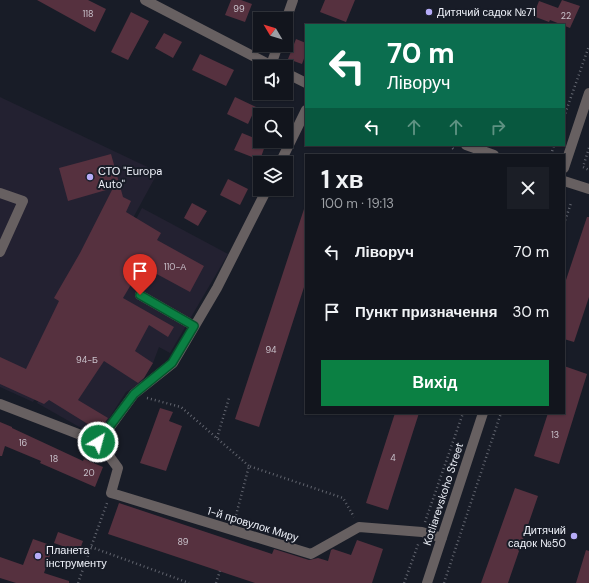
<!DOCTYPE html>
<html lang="uk">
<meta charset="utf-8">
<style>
body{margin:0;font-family:"DM Sans",sans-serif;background:#1b1e26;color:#f1f3f6;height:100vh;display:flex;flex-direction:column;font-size:15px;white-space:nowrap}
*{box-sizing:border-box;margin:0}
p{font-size:13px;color:#9c9fa4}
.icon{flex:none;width:22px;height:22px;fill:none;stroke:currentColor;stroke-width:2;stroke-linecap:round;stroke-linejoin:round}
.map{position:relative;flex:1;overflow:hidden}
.drawer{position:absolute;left:305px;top:154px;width:260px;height:260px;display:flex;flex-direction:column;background:#12151d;border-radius:0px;box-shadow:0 1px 3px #0004,0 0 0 1px #31343b}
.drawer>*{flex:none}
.hud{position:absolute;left:305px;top:24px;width:260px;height:122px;border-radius:0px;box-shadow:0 1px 3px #0004,0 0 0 1px #31343b;background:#0b6e4f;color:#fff;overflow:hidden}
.needle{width:26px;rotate:308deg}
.controls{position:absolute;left:253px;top:12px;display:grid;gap:8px}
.controls a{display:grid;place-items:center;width:40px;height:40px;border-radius:0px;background:#12151d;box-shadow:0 1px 3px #0004,0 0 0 1px #31343b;font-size:20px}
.pin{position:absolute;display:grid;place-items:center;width:34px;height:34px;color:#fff;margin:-41px -17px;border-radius:50% 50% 50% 0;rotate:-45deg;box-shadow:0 0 4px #0007}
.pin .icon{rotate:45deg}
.me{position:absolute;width:44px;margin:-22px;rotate:37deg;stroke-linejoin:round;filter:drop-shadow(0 0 3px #0008)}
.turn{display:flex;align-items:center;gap:14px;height:84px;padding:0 16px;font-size:18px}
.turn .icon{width:52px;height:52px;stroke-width:2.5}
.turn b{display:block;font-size:28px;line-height:34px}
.lanes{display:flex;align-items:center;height:38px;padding:0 16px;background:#0003;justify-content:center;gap:20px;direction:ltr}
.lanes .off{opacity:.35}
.round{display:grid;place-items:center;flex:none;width:42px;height:42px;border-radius:0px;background:#1b1e26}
.head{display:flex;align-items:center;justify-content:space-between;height:68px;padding:0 16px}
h1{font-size:24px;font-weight:800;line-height:30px}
.button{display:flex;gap:8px;margin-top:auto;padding:8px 16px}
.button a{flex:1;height:46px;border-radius:0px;background:#0b8043;color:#fff;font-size:16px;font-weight:800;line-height:46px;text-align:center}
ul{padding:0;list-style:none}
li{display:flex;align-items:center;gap:12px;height:60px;padding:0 16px}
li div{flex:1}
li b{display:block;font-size:15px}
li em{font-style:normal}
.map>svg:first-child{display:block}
</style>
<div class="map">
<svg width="589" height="583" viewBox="0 0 589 583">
<rect width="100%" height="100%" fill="#181c27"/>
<path fill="#232131" d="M0 97 158 172 33 402 0 387Z
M142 208 228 254 170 353 159 347 153 363 140 384 126 392 97 437 37 403Z"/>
<path fill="#56313f" d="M37 0H88L106 9 95 32Z
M231 0H241L252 4 245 22 225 15Z
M325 0H355L346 22 320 12Z
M562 0 580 6 570 28 550 20 549 22 533 16 539 1 558 8Z
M131 12 149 21 128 60 111 52Z
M164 33 182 42 173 58 155 48Z
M296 39 306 43V53L302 64 288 59Z
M200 54 234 70 226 86 192 70Z
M235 97 256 107 248 124 227 114Z
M242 133 266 143 260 160 234 150Z
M111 154 123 197 131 201 126 212 161 233 157 240 204 266 190 292 142 266 123 298 174 327 168 337 149 325 135 351 153 363 144 378 138 383 104 361 78 400 108 418 99 431 49 400 44 404 0 384V357L26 369 59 301 54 298 80 253 113 188 68 201 59 168Z
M228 179 248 189 240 205 220 195Z
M192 203 207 211 198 226 184 218Z
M304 209H306V281L259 427 235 419Z
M587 217H589V297L574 342 564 339V286Z
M564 366 587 374 559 464 534 456 548 413H564Z
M160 408 173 412 169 421 182 426 166 471 140 463Z
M395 413H419L388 510 366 503Z
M0 422 12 427V428L83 461 84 459 103 467 95 487 40 463 41 461 5 446 2 456H0Z
M515 488 538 496 508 583H481Z
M119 503 272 554 274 549 309 560 318 558 328 561 331 550 333 549 351 555 357 540 383 549 372 583H255L108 534Z
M58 532 83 541 79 552 54 543Z
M33 539 53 546 44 573 69 581V583H16L0 578V557L23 565Z
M586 550 589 551V583H576Z"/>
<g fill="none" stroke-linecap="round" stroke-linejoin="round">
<path stroke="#62656f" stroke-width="2.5" stroke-dasharray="1 3" stroke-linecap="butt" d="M564 117 589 46
M450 145 455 151
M589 148 583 167 589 170
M551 155 554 145
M564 224 571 203
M147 398 181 407 249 466
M217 438 229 398
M235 519 249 466 343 498 354 517
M425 522 463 413
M91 547 189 583
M78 583 107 503
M216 583 220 571
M404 583 419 542
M444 583 501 413"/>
<path stroke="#676061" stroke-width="10" d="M145 0 274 67
M286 20 293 0
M271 65 278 45
M286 73 306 83
M466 145 494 155
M280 163 306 110
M564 168 589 93
M564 181 589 189
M0 193 23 201 0 252
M140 295 194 326
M0 404 99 442 118 468 111 493 118 495 311 554 359 527 422 532 442 538
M99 442 134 394 173 363 217 288 267 189
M427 583 483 413"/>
</g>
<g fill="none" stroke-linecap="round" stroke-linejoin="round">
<g stroke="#07532c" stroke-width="10">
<path id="route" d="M98 442 134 394 172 363 194 326 140 295"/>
</g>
<use href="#route" stroke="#0b8043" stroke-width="7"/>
</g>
<g fill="#b6acf8" stroke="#181c27" stroke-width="1.5">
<circle cx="429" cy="12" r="4"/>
<circle cx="90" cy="177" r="4"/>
<circle cx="574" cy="536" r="4"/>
<circle cx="38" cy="556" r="4"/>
</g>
<g text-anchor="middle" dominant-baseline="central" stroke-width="4" stroke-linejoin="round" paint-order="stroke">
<g font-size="9" fill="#c9c2cb">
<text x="239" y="9">99</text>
<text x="88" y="14">118</text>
<text x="566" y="16">22</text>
<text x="175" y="267">110-А</text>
<text x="271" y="350">94</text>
<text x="87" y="360">94-Б</text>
<text x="555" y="435">13</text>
<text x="23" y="443">16</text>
<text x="393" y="458">4</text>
<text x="54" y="459">18</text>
<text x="89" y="473">20</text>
<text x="183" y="542">89</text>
</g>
<g font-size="11" fill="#eff2fa" stroke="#181c27" text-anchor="start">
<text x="437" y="12">Дитячий садок №71</text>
<text x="98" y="171">СТО "Europa<tspan x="98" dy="13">Auto"</tspan></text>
<text x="566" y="530" text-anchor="end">Дитячий<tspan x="566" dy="13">садок №50</tspan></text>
<text x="46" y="550">Планета<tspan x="46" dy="13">інструменту</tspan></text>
</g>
<g font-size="11" fill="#eff2fa" stroke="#181c27">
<text transform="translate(443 494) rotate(-72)">Kotliarevskoho Street</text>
<text transform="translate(253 524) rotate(17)">1-й провулок Миру</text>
</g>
</g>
</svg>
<div class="controls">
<a><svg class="needle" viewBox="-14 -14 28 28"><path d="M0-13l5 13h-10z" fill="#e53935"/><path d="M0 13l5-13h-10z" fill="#9c9fa4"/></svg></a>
<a><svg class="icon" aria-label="sound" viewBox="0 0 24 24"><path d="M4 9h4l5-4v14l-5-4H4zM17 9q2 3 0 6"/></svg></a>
<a><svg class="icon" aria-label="search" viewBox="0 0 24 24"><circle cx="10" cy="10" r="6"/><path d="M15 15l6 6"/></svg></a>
<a><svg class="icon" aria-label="layers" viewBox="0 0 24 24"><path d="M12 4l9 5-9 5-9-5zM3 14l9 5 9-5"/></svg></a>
</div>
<div class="pin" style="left:140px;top:295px;background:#d93025"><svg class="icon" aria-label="arrive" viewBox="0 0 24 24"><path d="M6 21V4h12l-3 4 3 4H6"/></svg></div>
<svg class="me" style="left:98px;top:442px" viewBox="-20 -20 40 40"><circle r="17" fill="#0b8043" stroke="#fff" stroke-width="3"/><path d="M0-11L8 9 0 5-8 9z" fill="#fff"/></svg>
<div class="hud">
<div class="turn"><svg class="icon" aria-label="left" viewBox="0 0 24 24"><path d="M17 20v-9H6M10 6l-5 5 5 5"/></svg><div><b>70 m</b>Ліворуч</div></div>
<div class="lanes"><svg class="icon" aria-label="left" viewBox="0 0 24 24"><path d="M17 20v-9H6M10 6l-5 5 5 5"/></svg><svg class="icon off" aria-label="ahead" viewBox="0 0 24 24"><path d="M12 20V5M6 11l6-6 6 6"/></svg><svg class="icon off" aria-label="ahead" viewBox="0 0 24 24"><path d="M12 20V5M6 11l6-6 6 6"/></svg><svg class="icon off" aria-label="right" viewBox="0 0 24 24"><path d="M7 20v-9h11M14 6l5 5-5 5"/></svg></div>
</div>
<section class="drawer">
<div class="head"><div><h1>1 хв</h1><p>100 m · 19:13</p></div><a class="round"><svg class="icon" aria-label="close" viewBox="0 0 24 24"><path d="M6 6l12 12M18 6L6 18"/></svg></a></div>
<ul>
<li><svg class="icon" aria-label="left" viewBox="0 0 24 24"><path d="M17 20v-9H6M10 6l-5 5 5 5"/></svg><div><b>Ліворуч</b></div><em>70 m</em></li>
<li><svg class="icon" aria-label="arrive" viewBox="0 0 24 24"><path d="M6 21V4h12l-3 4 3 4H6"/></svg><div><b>Пункт призначення</b></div><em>30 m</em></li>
</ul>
<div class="button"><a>Вихід</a></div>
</section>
</div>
